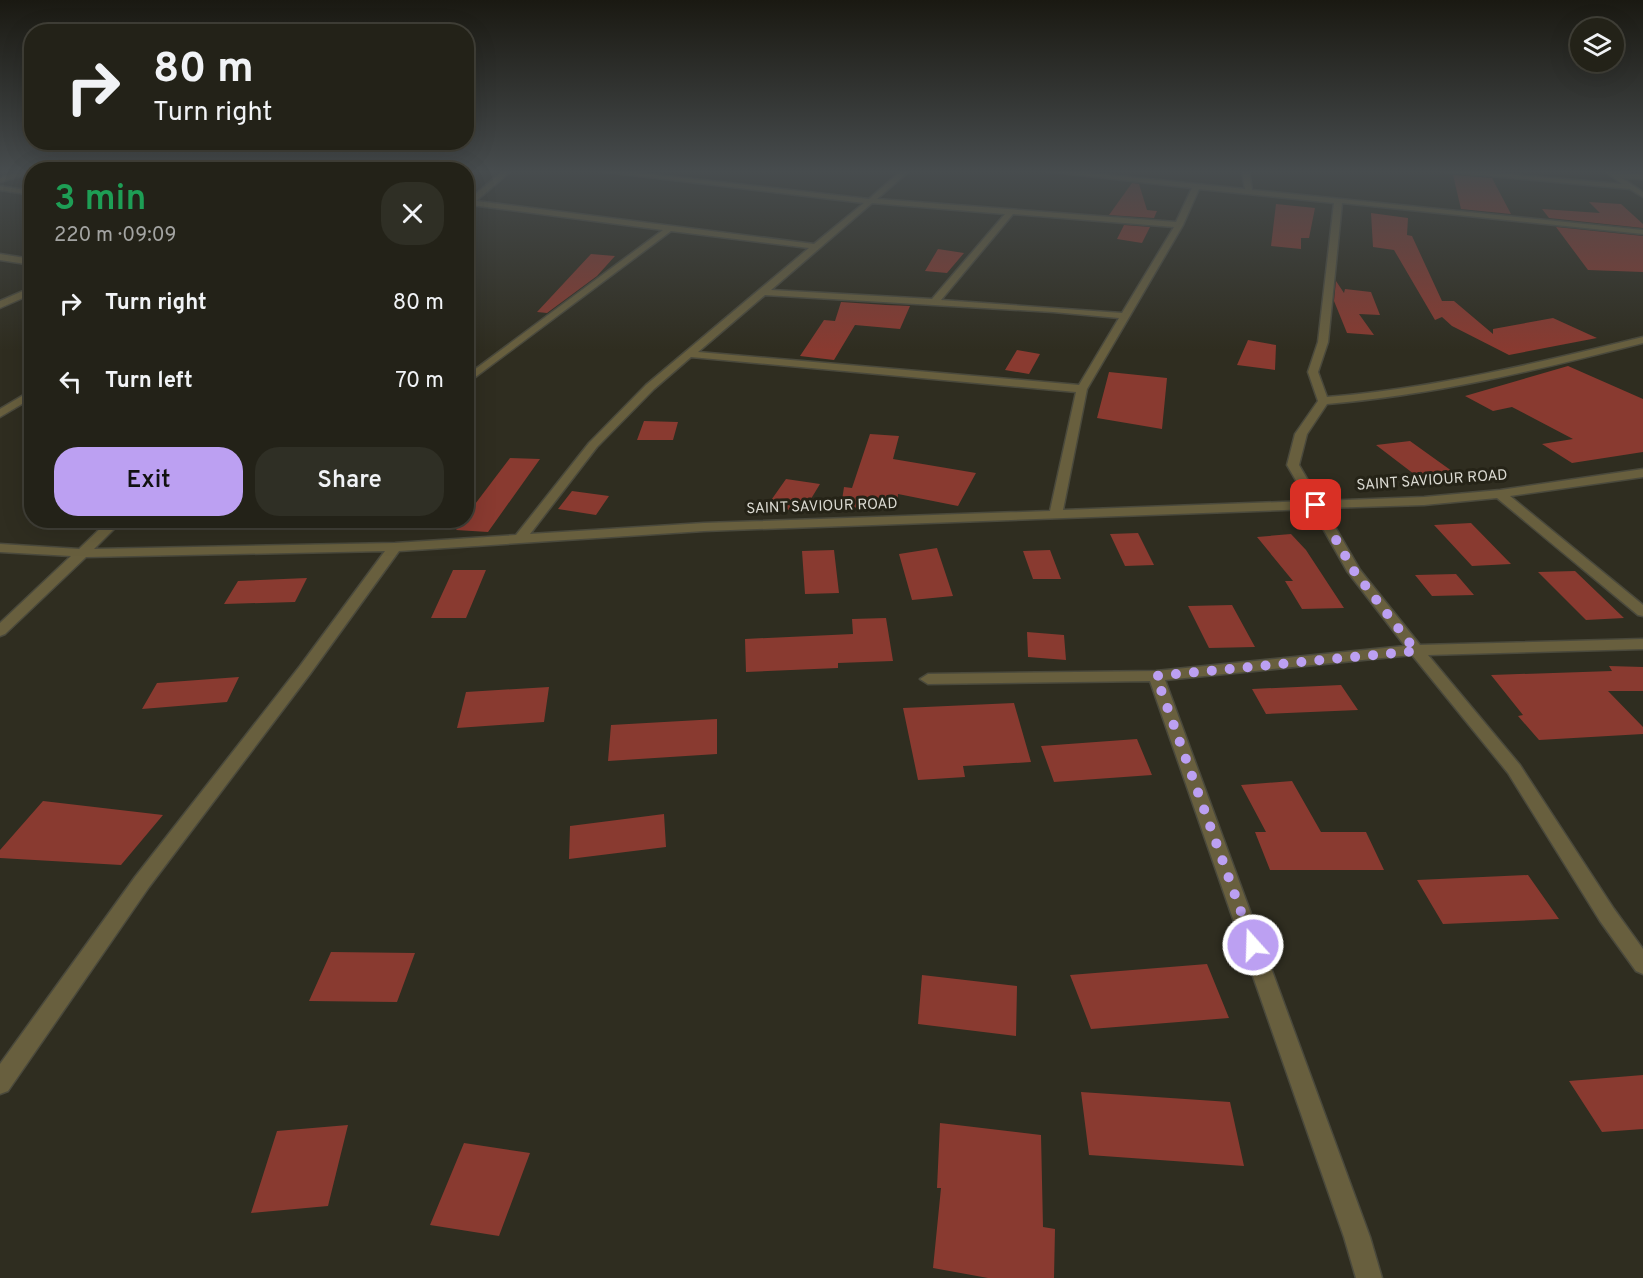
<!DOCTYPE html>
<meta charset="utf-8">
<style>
body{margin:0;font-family:Overpass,sans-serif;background:#2f2f25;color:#f1f3f6;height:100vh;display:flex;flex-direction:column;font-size:22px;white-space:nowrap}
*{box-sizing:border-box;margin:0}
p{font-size:20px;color:#a3a4a2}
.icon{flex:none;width:33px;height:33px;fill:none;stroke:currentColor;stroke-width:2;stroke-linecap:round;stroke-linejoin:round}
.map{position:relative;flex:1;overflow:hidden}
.sheet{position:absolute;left:24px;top:162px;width:450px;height:366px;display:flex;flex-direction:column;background:#232218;border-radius:24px;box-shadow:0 6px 24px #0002,0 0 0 2px #403f37}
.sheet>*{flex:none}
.guide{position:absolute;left:24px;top:24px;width:450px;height:126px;border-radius:24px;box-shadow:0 6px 24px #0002,0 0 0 2px #403f37;background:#232218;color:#f1f3f6;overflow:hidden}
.controls{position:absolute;left:1570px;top:18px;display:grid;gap:12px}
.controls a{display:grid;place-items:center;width:54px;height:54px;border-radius:50%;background:#232218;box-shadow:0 6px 24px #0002,0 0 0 2px #403f37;font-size:30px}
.pin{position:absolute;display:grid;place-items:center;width:51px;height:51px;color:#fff;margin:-26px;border-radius:12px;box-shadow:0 3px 9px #0006}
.me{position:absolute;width:66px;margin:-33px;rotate:340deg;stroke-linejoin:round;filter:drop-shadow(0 0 4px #0008)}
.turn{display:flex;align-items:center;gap:21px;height:126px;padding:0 30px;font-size:27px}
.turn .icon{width:78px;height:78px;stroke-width:2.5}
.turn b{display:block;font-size:42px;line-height:51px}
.round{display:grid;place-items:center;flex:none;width:63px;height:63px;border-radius:24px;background:#2f2f25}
.overview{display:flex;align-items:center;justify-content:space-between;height:102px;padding:0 30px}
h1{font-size:36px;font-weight:600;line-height:45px;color:#1e9e55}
.action{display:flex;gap:12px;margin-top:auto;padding:12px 30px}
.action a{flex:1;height:69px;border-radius:24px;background:#bca0f2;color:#111;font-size:24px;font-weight:600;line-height:69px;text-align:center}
.action a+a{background:#2f2f25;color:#f1f3f6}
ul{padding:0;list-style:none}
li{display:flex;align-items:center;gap:18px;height:78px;padding:0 30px}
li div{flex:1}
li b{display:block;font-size:22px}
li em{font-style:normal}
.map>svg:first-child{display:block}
</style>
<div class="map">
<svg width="1643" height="1278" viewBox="0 0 1643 1278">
<rect width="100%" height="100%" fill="#2f2d20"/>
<path fill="#893a30" d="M1453 175 1492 178 1511 214 1461 209Z
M1132 183 1139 184 1147 210 1157 211 1154 218 1109 215Z
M1589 202 1621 204 1643 224V228L1549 218 1542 209 1600 213Z
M1276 204 1315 208 1309 238H1301V249L1271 246Z
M1371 213 1408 218 1407 235 1412 236 1442 301H1454L1493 334V329L1553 318 1597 338 1509 355 1452 326 1442 317 1435 320 1394 250 1373 247Z
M1124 225 1150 227 1142 243 1117 239Z
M1556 227 1643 236V272L1588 270Z
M938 249 964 253 947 273 925 271Z
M591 254 615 256 597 276 547 313 537 312Z
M1336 281 1344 293 1345 289 1371 292 1380 315 1359 314 1374 335 1347 333 1334 301Z
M841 302 886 305 910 306 900 329 855 325 834 360 800 356 824 320 835 321Z
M1248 340 1276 345 1275 370 1237 365Z
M1017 350 1040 354 1029 374 1005 370Z
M1568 366 1643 399V452L1572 463 1542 444 1573 439 1512 407 1493 411 1465 396Z
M1109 372 1167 378 1162 429 1097 418Z
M644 421 678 422 673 440H637Z
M870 434 899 436 893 459 976 473 958 506 898 494 897 509 841 507 844 487 852 488Z
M1410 441 1463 479 1427 484 1376 445Z
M510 458 540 459 488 532 456 530 463 520H466V516Z
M786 479 820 484 803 512 767 506Z
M572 491 609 496 596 515 558 509Z
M1471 523 1511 564 1472 566 1434 525Z
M1138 533 1154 565 1125 566 1110 534Z
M1291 534 1306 550 1344 608 1302 609 1285 581H1293L1257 537Z
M937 548 953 596 912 600 899 554Z
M834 550 839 593 805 594 802 551Z
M1050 550 1061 579H1033L1023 551Z
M453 570H486L466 618H431Z
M1575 571 1624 618 1586 620 1538 572Z
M1456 574 1474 595 1432 596 1415 575Z
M307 578 295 602 224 604 238 581Z
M1232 605 1255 647 1209 648 1188 606Z
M886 618 893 661 838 663V668L746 672 745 639 853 634 852 619Z
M1027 632 1064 635 1066 660 1028 657Z
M1609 666 1643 667V691H1608L1643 727V734L1539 740 1518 716 1523 715 1491 675 1612 671Z
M239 677 227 702 142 709 157 683Z
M1341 685 1358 710 1266 714 1252 689Z
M549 687 544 722 457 728 466 692Z
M1014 703 1031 762 963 766 965 777 918 780 903 708Z
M717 719V754L608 761 611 725Z
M1137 739 1152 775 1054 782 1041 746Z
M1292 781 1321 832H1366L1384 870H1270L1255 832H1266L1241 785Z
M43 801 163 815 121 865 0 858V850Z
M664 814 666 847 569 859 570 826Z
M1528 875 1559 919 1443 924 1417 880Z
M331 952 415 953 397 1002 309 1001Z
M1207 964 1229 1018 1091 1029 1070 975Z
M922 975 1017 986 1016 1036 918 1024Z
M1643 1075V1129L1602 1132 1569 1081Z
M1081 1092 1230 1102 1244 1166 1089 1155Z
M940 1123 1041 1135 1043 1227 1055 1229 1054 1278H988L933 1268 941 1188H937Z
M348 1125 328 1206 251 1213 277 1131Z
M464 1143 530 1153 499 1236 430 1225Z"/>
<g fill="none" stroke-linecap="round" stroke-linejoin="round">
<g stroke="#4a493c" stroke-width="3">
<path id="minor" d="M22 171 32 173 0 182V178Z
M503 171H511L476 201 814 244 864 203 598 171H622L869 199 901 171H909L877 199 1176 222 1192 188 1045 171H1071L1245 189 1242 171H1249L1252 190 1643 230V234L1342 203 1328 342 1318 372 1327 397C1435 388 1538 363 1643 337V343C1538 370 1434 395 1327 404L1307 434 1299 465 1320 501 1424 497 1500 490 1643 469V477L1510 496 1643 605V616L1638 615 1497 498 1424 505 1324 508 1360 570 1420 645 1643 639V649L1428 655 1520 765 1614 909 1643 949V974L1636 971 1600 921 1508 773 1412 655 1165 680 1370 1237 1382 1278H1356L1344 1237 1150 681 928 684 920 679 928 674 1156 671 1405 646 1347 571 1312 509 704 531 399 551 310 674 149 887 8 1091 0 1094V1064L135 877 300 666 385 551 86 557 5 634 0 636V623L71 556 0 552V544L79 549 109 520H123L94 549 395 543 516 535 589 443 646 385 809 248 671 231 466 384V376L663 230 471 205 466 208V202ZM1199 189 1334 203 1318 342 1308 372 1318 401 1295 434 1287 465 1308 501 1063 510 1087 389 1183 225ZM872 203 1005 214 932 299 771 290ZM1013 214 1174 227 1122 313 941 300ZM765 295 1053 312 1119 318 1079 385 698 352ZM691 357 1076 392 1050 511 704 523 530 534 597 447 654 389Z
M1438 171H1469L1622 184 1605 171 1643 175V179L1622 178 1643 192V197L1630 189Z
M0 186 32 191V195L0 190Z
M0 254 32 259V265L0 260Z
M32 287V294L0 308V301Z
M32 390V398L0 417V409Z"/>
</g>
<use href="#minor" fill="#685f3e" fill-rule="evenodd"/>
</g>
<linearGradient id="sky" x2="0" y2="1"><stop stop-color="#1a1912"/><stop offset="0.49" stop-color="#474c4e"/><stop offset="1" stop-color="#474c4e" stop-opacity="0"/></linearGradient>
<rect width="1643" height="350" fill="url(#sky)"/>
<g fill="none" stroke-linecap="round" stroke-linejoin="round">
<path stroke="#bca0f2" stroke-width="10" stroke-dasharray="0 18" d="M1253 945 1156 676 1416 651 1354 571 1316 505"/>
</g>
<g text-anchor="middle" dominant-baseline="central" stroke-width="6" stroke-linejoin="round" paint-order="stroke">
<g font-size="15" fill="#dad9d1" stroke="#252317">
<text transform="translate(1432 481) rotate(-4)">SAINT SAVIOUR ROAD</text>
<text transform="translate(822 507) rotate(-2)">SAINT SAVIOUR ROAD</text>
</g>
</g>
</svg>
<div class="controls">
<a><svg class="icon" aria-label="layers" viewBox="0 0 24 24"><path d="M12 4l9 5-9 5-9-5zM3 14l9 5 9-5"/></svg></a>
</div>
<div class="pin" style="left:1316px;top:505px;background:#d93025"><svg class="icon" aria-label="arrive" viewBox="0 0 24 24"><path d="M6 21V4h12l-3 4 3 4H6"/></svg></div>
<svg class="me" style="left:1253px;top:945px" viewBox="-20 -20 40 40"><circle r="17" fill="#bca0f2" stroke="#fff" stroke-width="3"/><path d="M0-11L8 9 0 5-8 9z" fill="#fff"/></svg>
<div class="guide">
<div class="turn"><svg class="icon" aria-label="right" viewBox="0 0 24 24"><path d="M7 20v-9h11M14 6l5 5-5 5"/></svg><div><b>80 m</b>Turn right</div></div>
</div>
<section class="sheet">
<div class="overview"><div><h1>3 min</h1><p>220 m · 09:09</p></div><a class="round"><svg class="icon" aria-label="close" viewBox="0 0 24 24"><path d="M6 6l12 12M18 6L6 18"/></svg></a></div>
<ul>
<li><svg class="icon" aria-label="right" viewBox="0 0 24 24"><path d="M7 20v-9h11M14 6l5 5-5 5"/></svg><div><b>Turn right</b></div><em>80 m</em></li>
<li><svg class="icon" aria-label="left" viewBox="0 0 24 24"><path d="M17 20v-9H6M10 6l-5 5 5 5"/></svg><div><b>Turn left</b></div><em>70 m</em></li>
</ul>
<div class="action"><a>Exit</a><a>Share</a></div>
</section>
</div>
